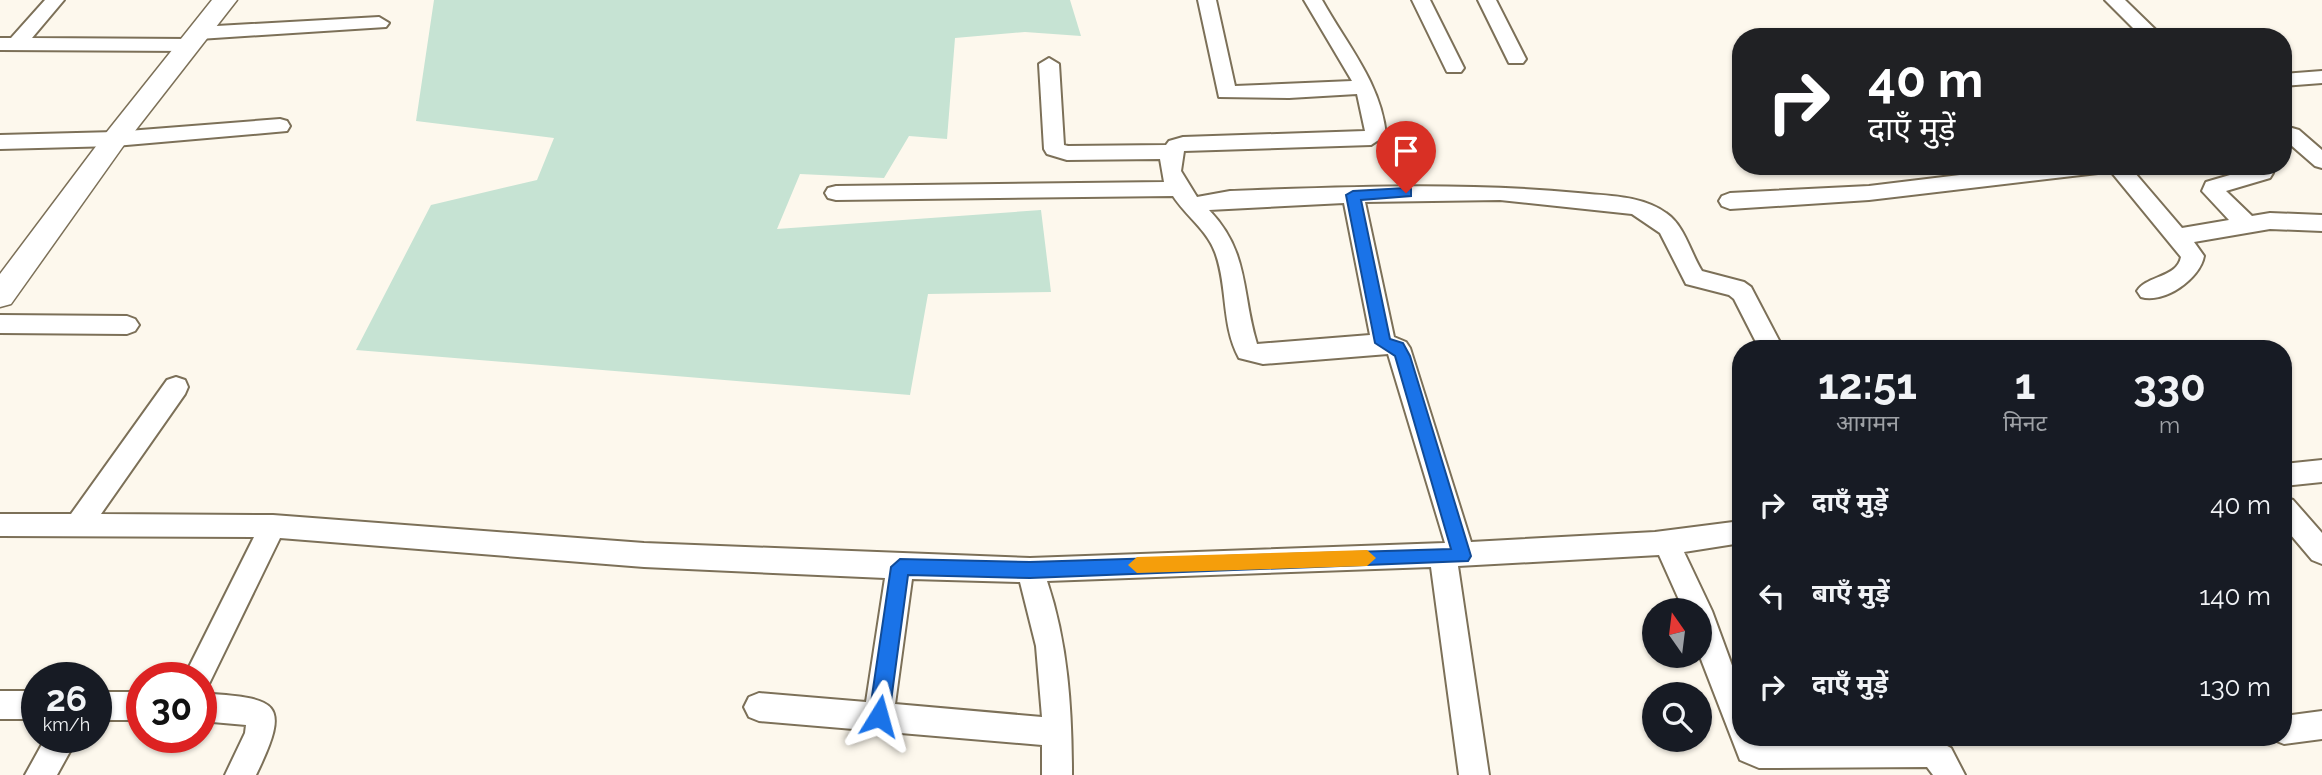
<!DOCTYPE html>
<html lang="hi">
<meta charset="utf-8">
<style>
body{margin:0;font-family:Raleway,"Noto Sans Devanagari",sans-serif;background:#242831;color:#f1f3f6;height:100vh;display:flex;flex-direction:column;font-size:26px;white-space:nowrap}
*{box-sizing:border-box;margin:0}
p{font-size:23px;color:#9ea1a6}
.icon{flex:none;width:38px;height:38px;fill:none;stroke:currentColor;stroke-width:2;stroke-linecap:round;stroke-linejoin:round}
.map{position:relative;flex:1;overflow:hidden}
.drawer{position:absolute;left:1732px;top:340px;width:560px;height:406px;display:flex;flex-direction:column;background:#171b24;border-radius:28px;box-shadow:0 2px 5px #0004}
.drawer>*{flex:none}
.top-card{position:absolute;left:1732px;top:28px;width:560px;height:147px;border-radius:28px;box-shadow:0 2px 5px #0004;background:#202124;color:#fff;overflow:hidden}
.needle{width:46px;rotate:346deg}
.fabs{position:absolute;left:1642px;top:598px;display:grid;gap:14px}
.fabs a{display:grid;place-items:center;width:70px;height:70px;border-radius:50%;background:#171b24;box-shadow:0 2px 5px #0004;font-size:35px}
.speed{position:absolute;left:21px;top:662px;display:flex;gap:14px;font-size:35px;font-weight:700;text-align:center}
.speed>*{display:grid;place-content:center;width:91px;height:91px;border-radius:50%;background:#171b24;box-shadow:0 2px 5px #0004;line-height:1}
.speed small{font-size:18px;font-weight:400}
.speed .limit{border:10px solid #d22;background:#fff;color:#111}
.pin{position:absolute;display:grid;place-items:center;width:60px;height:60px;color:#fff;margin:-72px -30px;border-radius:50% 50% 50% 0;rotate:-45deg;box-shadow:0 0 7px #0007}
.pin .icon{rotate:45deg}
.me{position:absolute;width:77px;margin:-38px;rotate:8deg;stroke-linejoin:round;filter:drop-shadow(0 0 5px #0008)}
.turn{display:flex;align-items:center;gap:24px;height:147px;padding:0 21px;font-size:32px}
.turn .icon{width:91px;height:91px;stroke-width:2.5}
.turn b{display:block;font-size:49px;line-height:60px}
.eta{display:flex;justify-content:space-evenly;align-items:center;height:119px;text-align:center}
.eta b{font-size:42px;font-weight:700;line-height:49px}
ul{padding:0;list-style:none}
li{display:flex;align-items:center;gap:21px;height:91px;padding:0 21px}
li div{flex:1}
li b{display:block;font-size:26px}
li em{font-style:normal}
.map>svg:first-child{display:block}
</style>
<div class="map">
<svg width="2322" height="775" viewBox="0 0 2322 775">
<rect width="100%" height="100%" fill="#fdf8ed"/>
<path fill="#c6e3d3" d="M434 0H1070L1081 36 1025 32 955 38 947 139 909 136 884 178 800 174 777 229 1041 210 1051 292 928 294 910 395 356 350 431 205 537 180 554 138 416 121Z"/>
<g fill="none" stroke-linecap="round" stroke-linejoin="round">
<g stroke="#7c7058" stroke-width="4">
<path id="minor" d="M45 0H64L32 38 189 39 199 45 189 51 0 50V38H11Z
M1198 0H1216L1235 86 1352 81 1304 0H1322C1347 45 1381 83 1386 135L1371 145 1184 151 1181 171 1197 197 1230 191C1347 187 1461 182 1578 193 1607 196 1641 195 1666 213 1685 226 1690 252 1702 271L1744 282 1751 287 1783 348H1759L1734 299 1729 295 1686 284 1660 233 1632 214 1500 200 1365 202 1394 337 1406 342 1410 348 1471 542 1655 532 1741 521V543L1684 552 1712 611 1741 690V737H1760L1761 739 1932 738 1951 748 1965 775H1933L1927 767 1759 768 1740 760 1699 654V611H1684L1659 555 1458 566 1489 775H1459L1431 567 1047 581C1068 644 1072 709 1072 775H1042V745L759 721 749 717 744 707 749 697 759 693 866 702 885 578 644 567 280 538 208 686 201 689V677H184L254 537 0 536V514H71L167 380 176 377 185 380 188 387 185 394 101 514 273 515 644 543 1030 558 1445 543 1388 354 1263 364 1239 358C1221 325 1228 286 1215 252 1207 230 1186 216 1173 196L836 200 828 198 825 193 828 188 836 186 1164 182 1160 159 1067 160 1047 154 1044 149 1039 64 1049 58 1059 64 1064 145 1068 146 1166 145 1169 141 1183 137 1365 131 1357 94 1289 98 1219 97ZM1344 203 1370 335 1257 344C1241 292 1250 253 1209 210ZM912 579 1020 582 1036 646 1042 717 895 704Z
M1412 0H1430L1464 68 1461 72H1447Z
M1478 0H1496L1526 59 1523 63H1509Z
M2105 0H2125L2163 37H2142Z
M379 17 389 23 386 27 199 39 189 33 199 27Z
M2322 71V83L2284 86V74Z
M280 119 287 121 290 126 287 131 115 146 0 149V135L115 132Z
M2292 128 2299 130 2322 150V168L2315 166 2285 140 2284 132Z
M2034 166H2129L2182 228 2229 220 2202 191 2206 182 2247 170 2245 166H2268L2273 173 2270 178 2226 191 2252 216 2270 213 2322 215V231L2270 229 2194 242 2204 256C2200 279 2164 304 2141 297L2137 291C2147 275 2177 278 2181 257L2108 168 2098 173 1869 200 1730 209 1722 206 1719 201 1722 196 1730 193 1869 186Z
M0 315 127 316 135 319 139 325 135 331 127 334 0 333Z
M2322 460V482L2284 486V464Z
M2284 497 2293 500 2322 533V564L2312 560 2284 527Z
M0 691H37V719H0Z
M96 692H142V720H96Z
M201 693C276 699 293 699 256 775H225L245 733 246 725 201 721Z
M2322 711V739L2284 744 2274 740 2272 737H2284V716Z
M46 737H78L57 775H25Z"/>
</g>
<g stroke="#7c7058" stroke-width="3">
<path id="tertiary" d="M212 0H237L124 145 11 304 0 307V274L106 133Z"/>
</g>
<use href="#minor" fill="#fff" fill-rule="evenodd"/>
<use href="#tertiary" fill="#fff" fill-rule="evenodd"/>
</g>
<path fill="#1a73e8" stroke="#114b97" stroke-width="2" d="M1406 188 1411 189V196L1361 200 1390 339 1403 343 1410 356 1471 556 1468 561 1030 578 908 575 889 716 886 723 879 725 872 723 869 716 891 567 900 559 1030 562 1451 549 1395 356 1375 343 1346 195 1353 191Z"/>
<path fill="#f59e0b" d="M1367 550 1376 558 1367 566 1137 573 1128 565 1137 557Z"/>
</svg>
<div class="fabs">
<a><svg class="needle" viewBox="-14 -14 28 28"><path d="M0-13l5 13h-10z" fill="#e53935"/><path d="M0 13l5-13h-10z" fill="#9ea1a6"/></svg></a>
<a><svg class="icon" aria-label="search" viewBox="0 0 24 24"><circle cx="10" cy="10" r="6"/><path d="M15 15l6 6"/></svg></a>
</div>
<div class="speed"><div>26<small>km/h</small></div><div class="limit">30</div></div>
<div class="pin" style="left:1406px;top:193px;background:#d93025"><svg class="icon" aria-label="arrive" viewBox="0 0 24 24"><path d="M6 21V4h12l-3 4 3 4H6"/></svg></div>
<svg class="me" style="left:879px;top:716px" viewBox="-20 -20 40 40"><path d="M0-17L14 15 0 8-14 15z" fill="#1a73e8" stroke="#fff" stroke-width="4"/></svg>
<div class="top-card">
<div class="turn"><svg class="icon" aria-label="right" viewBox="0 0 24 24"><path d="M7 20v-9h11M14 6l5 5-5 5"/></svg><div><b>40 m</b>दाएँ मुड़ें</div></div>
</div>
<section class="drawer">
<div class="eta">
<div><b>12:51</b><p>आगमन</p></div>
<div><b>1</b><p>मिनट</p></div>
<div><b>330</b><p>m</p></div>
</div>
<ul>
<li><svg class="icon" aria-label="right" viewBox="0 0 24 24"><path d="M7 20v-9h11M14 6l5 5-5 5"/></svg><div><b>दाएँ मुड़ें</b></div><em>40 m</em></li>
<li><svg class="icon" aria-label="left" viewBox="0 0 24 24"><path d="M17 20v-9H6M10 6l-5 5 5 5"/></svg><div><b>बाएँ मुड़ें</b></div><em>140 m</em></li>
<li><svg class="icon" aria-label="right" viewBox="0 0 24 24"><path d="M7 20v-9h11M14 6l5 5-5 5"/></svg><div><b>दाएँ मुड़ें</b></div><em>130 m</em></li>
</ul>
</section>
</div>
